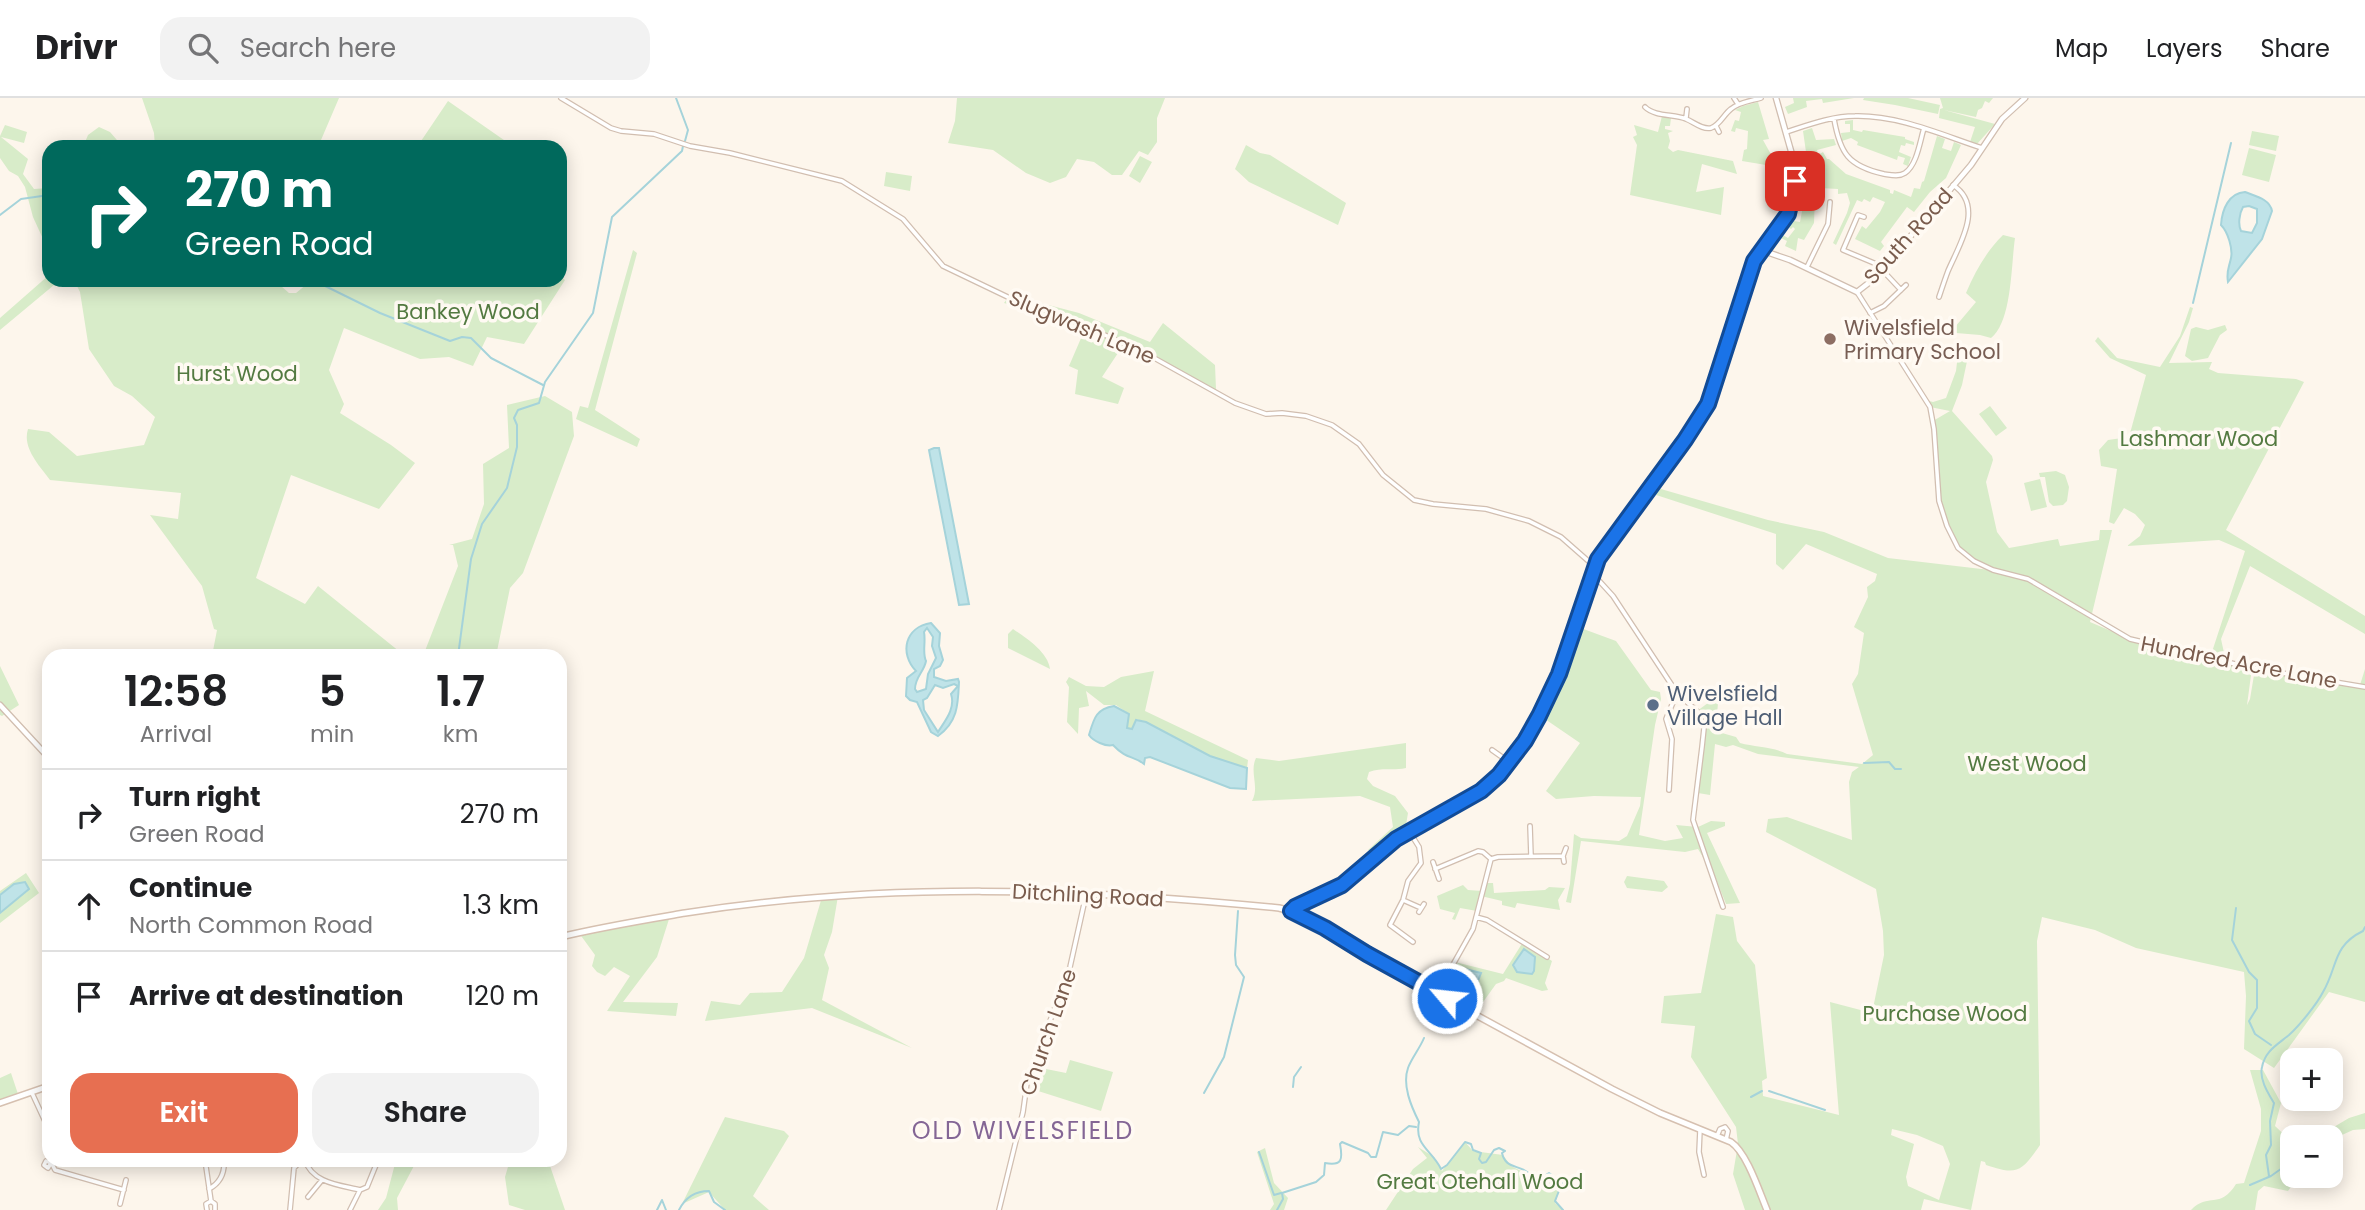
<!DOCTYPE html>
<meta charset="utf-8">
<style>
body{margin:0;font-family:Poppins,sans-serif;background:#f2f2f2;color:#202124;height:100vh;display:flex;flex-direction:column;font-size:26px;white-space:nowrap}
*{box-sizing:border-box;margin:0}
p{font-size:23px;color:#757577}
.icon{flex:none;width:38px;height:38px;fill:none;stroke:currentColor;stroke-width:2;stroke-linecap:round;stroke-linejoin:round}
.map{position:relative;flex:1;overflow:hidden}
.panel{position:absolute;left:42px;top:551px;width:525px;height:518px;display:flex;flex-direction:column;background:#fff;border-radius:21px;box-shadow:0 4px 18px #0003}
.panel>*{flex:none}
.top-card{position:absolute;left:42px;top:42px;width:525px;height:147px;border-radius:21px;box-shadow:0 4px 18px #0003;background:#00695c;color:#fff;overflow:hidden}
.fabs{position:absolute;left:2280px;top:950px;display:grid;gap:14px}
.fabs a{display:grid;place-items:center;width:63px;height:63px;border-radius:14px;background:#fff;box-shadow:0 4px 18px #0003;font-size:35px}
.pin{position:absolute;display:grid;place-items:center;width:60px;height:60px;color:#fff;margin:-30px;border-radius:14px;box-shadow:0 4px 10px #0006}
.me{position:absolute;width:77px;margin:-38px;rotate:298deg;stroke-linejoin:round;filter:drop-shadow(0 0 5px #0008)}
.turn{display:flex;align-items:center;gap:24px;height:147px;padding:0 28px;font-size:32px}
.turn .icon{width:91px;height:91px;stroke-width:2.5}
.turn b{display:block;font-size:49px;line-height:60px}
.eta{display:flex;justify-content:space-evenly;align-items:center;height:119px;text-align:center}
.eta b{font-size:42px;font-weight:600;line-height:49px}
.action{display:flex;gap:14px;margin-top:auto;padding:14px 28px}
.action a{flex:1;height:80px;border-radius:21px;background:#e76f51;color:#fff;font-size:28px;font-weight:600;line-height:80px;text-align:center}
.action a+a{background:#f2f2f2;color:#202124}
ul{padding:0;list-style:none}
li{display:flex;align-items:center;gap:21px;height:91px;padding:0 28px;border-top:2px solid #e0e0e0}
li div{flex:1}
li b{display:block;font-size:26px}
li em{font-style:normal}
header{display:flex;align-items:center;gap:42px;box-sizing:border-box;height:98px;padding:0 35px;background:#fff;border-bottom:2px solid #e0e0e0}
header strong{font-size:33px}
nav{display:flex;gap:38px;margin-inline-start:auto;font-size:24px}
.search{width:490px;height:63px;background:#f2f2f2;display:flex;align-items:center;gap:18px;box-sizing:border-box;padding:0 24px;border-radius:21px;color:#757577;font-size:26px}
.map>svg:first-child{display:block}
</style>
<header>
<strong>Drivr</strong>
<div class="search"><svg class="icon" aria-label="search" viewBox="0 0 24 24"><circle cx="10" cy="10" r="6"/><path d="M15 15l6 6"/></svg>Search here</div>
<nav><a>Map</a><a>Layers</a><a>Share</a></nav>
</header>
<div class="map">
<svg width="2365" height="1112" viewBox="0 0 2365 1112">
<rect width="100%" height="100%" fill="#fdf6ec"/>
<path fill="#d8ecc9" fill-rule="evenodd" d="M142 0H339L318 49H155L154 35Z
M957 0H1165L1157 20V44L1148 57 1139 53 1122 77H1112L1094 64 1077 61 1066 79 1050 85 1026 75 993 52 948 45 955 23Z
M1793 0H1854L1823 5 1822 1 1806 3 1807 9 1788 16 1785 9 1794 5Z
M1864 0H1908L1940 7 1938 16 1895 7 1863 2Z
M1940 0H1993L1989 5 1985 3 1982 10 1978 12 1976 19 1944 12 1995 26 1977 46 1970 44 1975 29 1939 20 1940 11 1943 10Z
M448 3 514 49H417Z
M1758 4 1769 41 1763 42 1778 69 1742 63 1744 52 1747 51 1748 33 1736 30 1735 34 1731 33 1735 22 1739 23 1741 14 1735 12 1743 8Z
M1662 18 1671 20 1670 28H1665V31L1673 33 1668 35 1670 43 1668 50 1673 54 1678 52 1733 63 1737 76 1702 66 1696 94 1724 89 1721 117 1630 97 1637 47 1633 39 1637 37 1634 27 1658 34Z
M1853 22V32L1862 34 1863 32 1905 39V41L1914 44V47L1906 45 1905 48 1901 47 1899 54 1911 59 1908 68 1903 66 1905 60 1898 58 1897 62 1857 47 1858 44 1851 40 1842 43 1841 35 1850 34V26H1845V23Z
M5 27 27 34 24 45 1 39 28 61 23 76 34 91 49 90V154L33 119 25 89 18 78 9 73 0 60V38Z
M99 29 110 34 123 49H83L88 37Z
M1812 30 1816 42 1834 41 1836 47 1817 52 1818 57 1823 54 1827 61H1829L1846 76 1890 92V95L1893 96 1894 92 1911 99 1914 90 1920 91 1922 84 1924 83 1937 38 1945 41 1942 50 1951 53 1954 44 1961 47 1946 80 1930 94 1914 114 1907 109 1881 144 1884 148 1880 153 1855 141 1862 128 1866 131 1880 114 1885 104 1873 99 1870 104 1864 101 1862 104 1857 102 1836 147 1833 145 1847 115 1850 105 1847 95 1838 96V91L1820 90 1821 99H1815L1814 125 1804 142 1798 140 1796 153 1785 148 1787 143 1779 139 1773 152 1768 150V146L1777 134 1788 140 1795 131 1793 129 1791 131 1784 126 1787 122 1800 124 1809 75 1803 33Z
M2252 33 2279 38 2276 53 2249 47Z
M1246 47 1260 55 1270 57 1346 105 1338 127 1249 84 1235 71Z
M2249 50 2276 57 2269 84 2242 77Z
M1140 58 1152 64 1140 85 1129 78Z
M886 74 912 78 910 93 884 88Z
M2003 137 2015 140C2011 167 2012 224 1991 240L1980 237 1956 235 1955 229 1976 204 1966 195C1976 172 1986 154 2003 137Z
M633 152 637 155 595 312 640 341 637 349 576 321 580 308 588 310Z
M49 177V182H60L0 232V220Z
M560 178 565 182 524 246 487 239 473 268 449 259 420 261 344 230 329 272 344 306 340 315 391 347 415 365 379 411 291 377 256 480 305 506 318 488 405 558H212L217 532 214 531 202 488 150 417 178 421 181 395 50 382C39 367 22 350 28 331L49 334 77 358 144 347 155 319 132 298 114 288 89 251 80 194 74 182H274L289 195H296L312 182H560Z
M1010 197 1079 215 1150 244 1163 225 1215 267 1216 291 1215 294 1167 265 1124 246 1102 279 1124 290 1118 306 1075 296 1078 272 1069 268 1085 231 1050 217 1004 205Z
M2190 209 2193 210 2189 224 2169 265 2212 264 2209 271 2218 275 2296 281 2304 284 2226 432 2365 518V536L2250 468 2221 541 2226 564 2252 570 2247 607 2250 601 2255 571 2360 587 2365 571V904L2329 894 2274 970 2244 951 2246 898 2244 874 2136 850 2095 832 2042 819 2037 843 2040 1047C2022 1073 2018 1078 1986 1067L1985 1064 1981 1063 1971 1112 1924 1101 1921 1112H1745L1733 1076 1738 1046 1736 1029 1691 959 1695 928 1661 925 1664 898 1701 895 1716 816 1733 819 1737 843 1755 867 1767 980 1762 983 1763 998 1839 1017 1830 904 1872 915 1884 857 1883 833 1876 791 1766 734 1768 721 1787 719 1852 742 1849 684 1852 674 1859 669 1781 659 1758 656 1733 647 1726 649 1715 646 1710 697 1698 695 1704 630 1697 613 1719 597 1715 633 1736 639 1740 645C1755 649 1774 649 1787 656L1862 666 1873 657 1852 586 1858 576 1864 535 1854 529 1868 499 1867 489 1875 483 1877 476 1806 446 1783 472 1776 466V436L1650 395 1654 389 1768 422 1824 434 1888 460 1990 472C1979 466 1967 459 1958 450 1934 423 1936 358 1933 323L1950 313 1930 309 1926 302 1933 304 1946 300 1956 273 1959 247 1970 249 1962 287 1952 313 1992 358 1993 362 1986 384 1997 434 2009 450 2058 441 2060 448 2099 442 2100 432H2112L2090 524 2130 541 2210 560 2245 453 2219 442 2127 448 2140 438 2145 427 2135 416 2124 410 2114 426 2109 424 2117 371 2101 368 2099 352 2108 342 2129 339 2146 277 2110 260 2095 243 2098 239 2117 260 2160 269 2180 238ZM1892 1031 1917 1037 1943 1048 1950 1066 1939 1102 1908 1088 1906 1079 1914 1046 1891 1037Z
M2225 227 2227 232 2220 237 2208 260 2192 263 2185 258 2191 231 2196 229 2208 232Z
M545 298 572 314 574 338 523 475 510 490 496 558H423L458 468 453 447H449L472 441 484 406 483 366 509 350 507 307Z
M1990 308 2007 330 1996 338 1979 316Z
M2056 373 2065 377 2069 389 2067 403 2063 407 2053 408 2049 404 2045 379H2040L2039 375Z
M2040 381 2047 409 2031 413 2024 385Z
M1578 529 1616 543 1651 592 1660 594 1661 601 1655 627 1639 737 1665 743 1683 740 1676 727 1698 729 1711 723 1725 724V728L1707 735 1740 805 1726 806 1716 781 1698 751 1685 754 1581 743 1571 805 1566 804 1570 786 1574 736 1581 740 1619 743 1627 738 1640 708 1641 699 1594 698 1556 701 1546 693 1580 645 1542 619 1569 558Z
M1013 531C1026 540 1048 554 1050 571L1008 550V536Z
M0 568 19 607 2 618 0 617Z
M1154 573 1145 613 1248 662 1247 670 1210 658 1146 624 1136 621 1132 631 1126 630 1129 616 1116 607H1104L1086 593 1089 608 1079 610 1078 636 1067 624 1069 589 1066 584 1069 579 1086 588 1104 589 1121 579Z
M1406 645V670C1393 673 1382 669 1369 674L1367 681 1373 688 1395 698 1408 715 1406 727 1371 754 1368 752 1393 729 1390 709 1360 698 1252 703C1260 689 1249 674 1256 660L1279 663Z
M26 775 39 795 0 825V793Z
M1627 778 1664 783 1668 789 1662 794 1627 790 1624 784Z
M1484 785H1493L1494 795 1545 792 1549 789 1565 790 1558 802 1560 812 1517 805 1515 810 1502 807V803L1481 798 1477 813 1460 810 1455 822 1452 821 1455 815 1440 811 1437 798 1463 787 1468 792 1482 793Z
M838 798 832 834 824 857 829 870 822 902 912 950 812 910 705 923 711 903 740 907 750 895 782 894 804 860 822 799Z
M670 818 657 859 623 904 678 905 676 918 607 913 630 878 614 869 605 878 597 874 592 868 595 857 579 835Z
M1523 844 1552 863 1545 885 1548 892 1542 893 1506 880 1504 883 1496 886 1478 911 1439 890 1455 864 1503 876ZM1524 852 1535 859 1532 876 1517 874 1513 867Z
M1070 962 1113 974 1101 1013 1035 992 1038 982 1031 979 1034 972 1046 971 1066 975Z
M2250 972H2263L2281 1005 2275 1028 2292 1044V1078H2299L2288 1093 2264 1088 2258 1093 2255 1112H2191C2208 1094 2220 1112 2236 1086L2244 1085 2261 1033V1011Z
M11 975 19 999 0 1005V980Z
M2365 1015V1031L2353 1032 2331 1042V1040L2317 1039 2349 1020Z
M725 1019 784 1033 789 1038 753 1098 769 1112H725L709 1094 682 1106Z
M1465 1044 1473 1053 1503 1057 1511 1068 1539 1082 1549 1078 1562 1086 1555 1105 1563 1112H1386L1413 1071 1427 1060 1418 1049 1434 1059 1442 1073Z
M1265 1050 1274 1085 1288 1100 1284 1112H1270L1274 1106 1257 1054Z
M396 1062 416 1064 397 1100 398 1112H378L386 1100Z
M510 1062H548L565 1112H525L509 1107 505 1079Z"/>
<path fill="#bfe3e8" stroke="#a5d3da" stroke-width="2" fill-rule="evenodd" d="M2245 94C2255 98 2270 101 2272 113L2262 141 2228 184C2226 173 2229 170 2231 160 2233 151 2228 134 2221 127 2222 111 2229 95 2245 94ZM2249 108 2257 111V125L2252 135 2241 133C2238 127 2239 116 2243 109Z
M934 350H939L969 506 959 507 929 352Z
M931 525 940 535 939 548 943 562 940 568 934 571V579L946 583 958 581 959 584C958 606 958 624 938 638L931 634 917 604 910 602 906 598 907 580 916 573C899 555 905 529 931 525ZM927 530 933 539 932 548 936 560 928 576 926 591 917 594 915 591C915 579 924 574 926 563 922 555 926 544 924 534ZM954 586 958 588 951 596C956 611 944 624 938 634L924 612 923 602 927 600 935 587 943 590Z
M1114 608 1129 616 1127 630 1132 631 1136 622 1146 624 1210 658 1247 670 1246 691 1230 690 1150 659 1145 660 1144 666C1133 657 1127 662 1113 647 1106 649 1093 643 1089 637 1094 620 1096 611 1114 608Z
M25 784 29 791 0 815V797L14 786Z
M1524 851 1535 859 1534 873 1532 876 1517 874 1513 867Z
M1465 871 1481 875 1471 901 1460 894 1459 891Z"/>
<g fill="none" stroke-linecap="round" stroke-linejoin="round">
<path stroke="#a5d3da" stroke-width="2" d="M676 0 688 32 685 43
M0 117 21 101 49 97
M313 182 380 215 450 243 462 239 471 240 491 260 543 287
M2193 205 2231 45
M458 558 471 461 482 426 507 390 517 349V327L514 320 518 312 539 305 545 284 593 215 612 119 682 53 683 48
M1864 665 1889 664 1895 671H1901
M2236 810 2232 842 2249 874 2257 882V910L2249 923 2255 936 2271 947
M1424 940C1420 950 1411 961 1408 970 1402 987 1411 1008 1419 1024 1414 1048 1432 1052 1441 1071L1447 1067 1465 1044 1471 1046 1473 1052 1481 1055 1479 1061 1482 1065 1486 1064 1494 1052 1499 1050 1505 1053 1502 1055C1505 1068 1513 1067 1524 1072 1529 1075 1534 1079 1539 1081L1549 1075 1562 1085 1555 1103 1563 1112
M1293 989 1294 979 1301 969
M1769 993 1825 1012
M1204 995 1224 959 1244 879 1236 867 1235 857 1238 813
M1751 999 1762 993
M1259 1054 1274 1097 1281 1095
M2269 1078 2266 1057 2271 1047 2270 1023 2274 1005C2268 995 2259 981 2262 969 2265 953 2277 947 2289 937 2299 928 2317 906 2323 894 2338 869 2332 848 2363 833L2365 829
M2250 1087 2271 1078 2292 1063
M657 1112 662 1102 666 1112
M679 1112C685 1100 695 1093 709 1093L714 1104 725 1112
M1277 1112 1283 1101 1282 1095 1316 1084 1324 1077 1325 1065C1342 1068 1343 1062 1340 1046L1342 1044 1368 1055 1371 1059H1376L1383 1034 1398 1037 1409 1028 1416 1029"/>
<g stroke="#d1beb0" stroke-width="6">
<path id="minor" d="M561 0 611 30 621 33 654 36 690 48 730 55 842 83 903 121 943 168 1016 203 1051 213 1147 256 1235 305 1266 316 1282 315 1306 318 1332 327 1359 346 1383 377 1414 402 1433 406 1486 411 1529 423 1561 439 1594 468
M1734 0 1738 6
M1645 9C1655 19 1674 16 1686 21 1694 24 1702 32 1711 30 1720 27 1724 16 1731 11 1739 4 1751 3 1761 0
M1686 20 1687 11
M1834 21C1840 55 1848 68 1884 76 1891 77 1899 79 1905 75 1917 67 1920 43 1924 30
M1716 28 1719 34
M1786 34C1808 27 1832 18 1855 18 1899 17 1942 37 1982 50
M1864 119 1858 117 1843 152 1874 165 1881 172
M1807 169 1828 126 1830 104
M1886 176 1901 192
M1857 194 1930 309 1934 331 1939 403 1947 428 1958 450 1974 463 1993 472 2028 481 2130 541 2252 570 2365 589
M1939 199C1942 190 1945 181 1948 173 1959 147 1985 108 1953 87
M1870 215 1884 208 1906 187
M1592 475 1613 498 1677 595 1697 613 1701 621 1704 630 1702 649 1693 722 1723 809
M1492 652 1509 664
M1669 692 1672 641 1666 621 1677 595
M1530 728 1531 758
M1409 733 1419 749 1421 765 1408 783 1403 802 1390 827 1413 844
M1433 764 1439 781
M1564 764 1563 758 1566 750
M1435 771 1478 753 1483 754 1491 761 1498 759 1563 758
M1403 802 1421 810
M1419 814 1424 806
M1476 819 1487 822 1547 859
M1437 895 1473 831 1491 761
M32 995 49 1032
M1700 1032 1699 1054 1704 1077
M1717 1038 1720 1031 1725 1029 1728 1033 1726 1042
M50 1062 55 1072 124 1092
M205 1062 211 1103
M305 1062C312 1085 340 1087 360 1092
M46 1063 51 1065 48 1070 44 1067Z
M209 1091C220 1085 225 1076 224 1062
M308 1099 322 1082
M120 1106 126 1082
M207 1112 206 1106 211 1103 215 1106V1112
M290 1112 294 1070 299 1065 305 1064
M350 1112 360 1092 367 1089 378 1062
M999 1112 1023 1014 1027 985 1070 869 1086 797"/>
</g>
<g stroke="#d1beb0" stroke-width="7">
<path id="tertiary" d="M1761 152 1790 162 1857 194 1875 180 1971 67 2002 21 2025 0
M0 607 49 660
M1291 813 1295 809 1342 787 1396 741 1481 693 1499 677 1525 643 1540 618 1559 576 1594 468 1608 446 1703 314 1710 300 1754 163 1786 119 1792 103 1795 83 1793 60 1776 0"/>
</g>
<g stroke="#d6c0b0" stroke-width="8">
<path id="secondary" d="M560 839C601 829 644 822 685 815 883 784 1081 790 1279 810L1291 813 1325 830 1408 880 1612 991 1660 1015 1731 1044C1747 1055 1759 1093 1767 1112
M0 1005 49 988"/>
</g>
<use href="#minor" stroke="#fff" stroke-width="3.5"/>
<use href="#tertiary" stroke="#fff" stroke-width="4.5"/>
<use href="#secondary" stroke="#fff" stroke-width="5"/>
</g>
<g fill="none" stroke-linecap="round" stroke-linejoin="round">
<g stroke="#114b97" stroke-width="18">
<path id="route" d="M1447 900 1367 856 1325 830 1291 813 1295 809 1342 787 1396 741 1481 693 1499 677 1525 643 1539 618 1559 576 1598 461 1685 342 1708 306 1754 163 1788 116 1795 83"/>
</g>
<use href="#route" stroke="#1a73e8" stroke-width="12"/>
</g>
<circle fill="#8d6e63" stroke="#fffaf3" stroke-width="2.5" cx="1830" cy="241" r="7"/>
<circle fill="#5c6f8a" stroke="#fffaf3" stroke-width="2.5" cx="1653" cy="607" r="7"/>
<g text-anchor="middle" dominant-baseline="central" stroke-width="7" stroke-linejoin="round" paint-order="stroke">
<g font-size="21" fill="#7a5c4d" stroke="#fffaf3">
<text transform="translate(1908 138) rotate(-48)">South Road</text>
<text transform="translate(1082 229) rotate(23)">Slugwash Lane</text>
<text transform="translate(2239 564) rotate(11)">Hundred Acre Lane</text>
<text transform="translate(1088 797) rotate(3)">Ditchling Road</text>
<text transform="translate(1048 934) rotate(-71)">Church Lane</text>
</g>
<g font-size="21" fill="#537a41" stroke="#fffaf3">
<text x="468" y="213">Bankey Wood</text>
<text x="237" y="275">Hurst Wood</text>
<text x="2199" y="340">Lashmar Wood</text>
<text x="2027" y="665">West Wood</text>
<text x="1945" y="915">Purchase Wood</text>
<text x="1480" y="1083">Great Otehall Wood</text>
</g>
<g font-size="21" fill="#785e54" stroke="#fffaf3" text-anchor="start">
<text x="1844" y="229">Wivelsfield<tspan x="1844" dy="24">Primary School</tspan></text>
</g>
<g font-size="21" fill="#4e5e75" stroke="#fffaf3" text-anchor="start">
<text x="1667" y="595">Wivelsfield<tspan x="1667" dy="24">Village Hall</tspan></text>
</g>
<g font-size="24" letter-spacing="2" fill="#846695" stroke="#fffaf3">
<text x="1023" y="1032">OLD WIVELSFIELD</text>
</g>
</g>
</svg>
<div class="fabs">
<a>+</a>
<a>−</a>
</div>
<div class="pin" style="left:1795px;top:83px;background:#d93025"><svg class="icon" aria-label="arrive" viewBox="0 0 24 24"><path d="M6 21V4h12l-3 4 3 4H6"/></svg></div>
<svg class="me" style="left:1447px;top:900px" viewBox="-20 -20 40 40"><circle r="17" fill="#1a73e8" stroke="#fff" stroke-width="3"/><path d="M0-11L8 9 0 5-8 9z" fill="#fff"/></svg>
<div class="top-card">
<div class="turn"><svg class="icon" aria-label="right" viewBox="0 0 24 24"><path d="M7 20v-9h11M14 6l5 5-5 5"/></svg><div><b>270 m</b>Green Road</div></div>
</div>
<section class="panel">
<div class="eta">
<div><b>12:58</b><p>Arrival</p></div>
<div><b>5</b><p>min</p></div>
<div><b>1.7</b><p>km</p></div>
</div>
<ul>
<li><svg class="icon" aria-label="right" viewBox="0 0 24 24"><path d="M7 20v-9h11M14 6l5 5-5 5"/></svg><div><b>Turn right</b><p>Green Road</p></div><em>270 m</em></li>
<li><svg class="icon" aria-label="ahead" viewBox="0 0 24 24"><path d="M12 20V5M6 11l6-6 6 6"/></svg><div><b>Continue</b><p>North Common Road</p></div><em>1.3 km</em></li>
<li><svg class="icon" aria-label="arrive" viewBox="0 0 24 24"><path d="M6 21V4h12l-3 4 3 4H6"/></svg><div><b>Arrive at destination</b></div><em>120 m</em></li>
</ul>
<div class="action"><a>Exit</a><a>Share</a></div>
</section>
</div>
